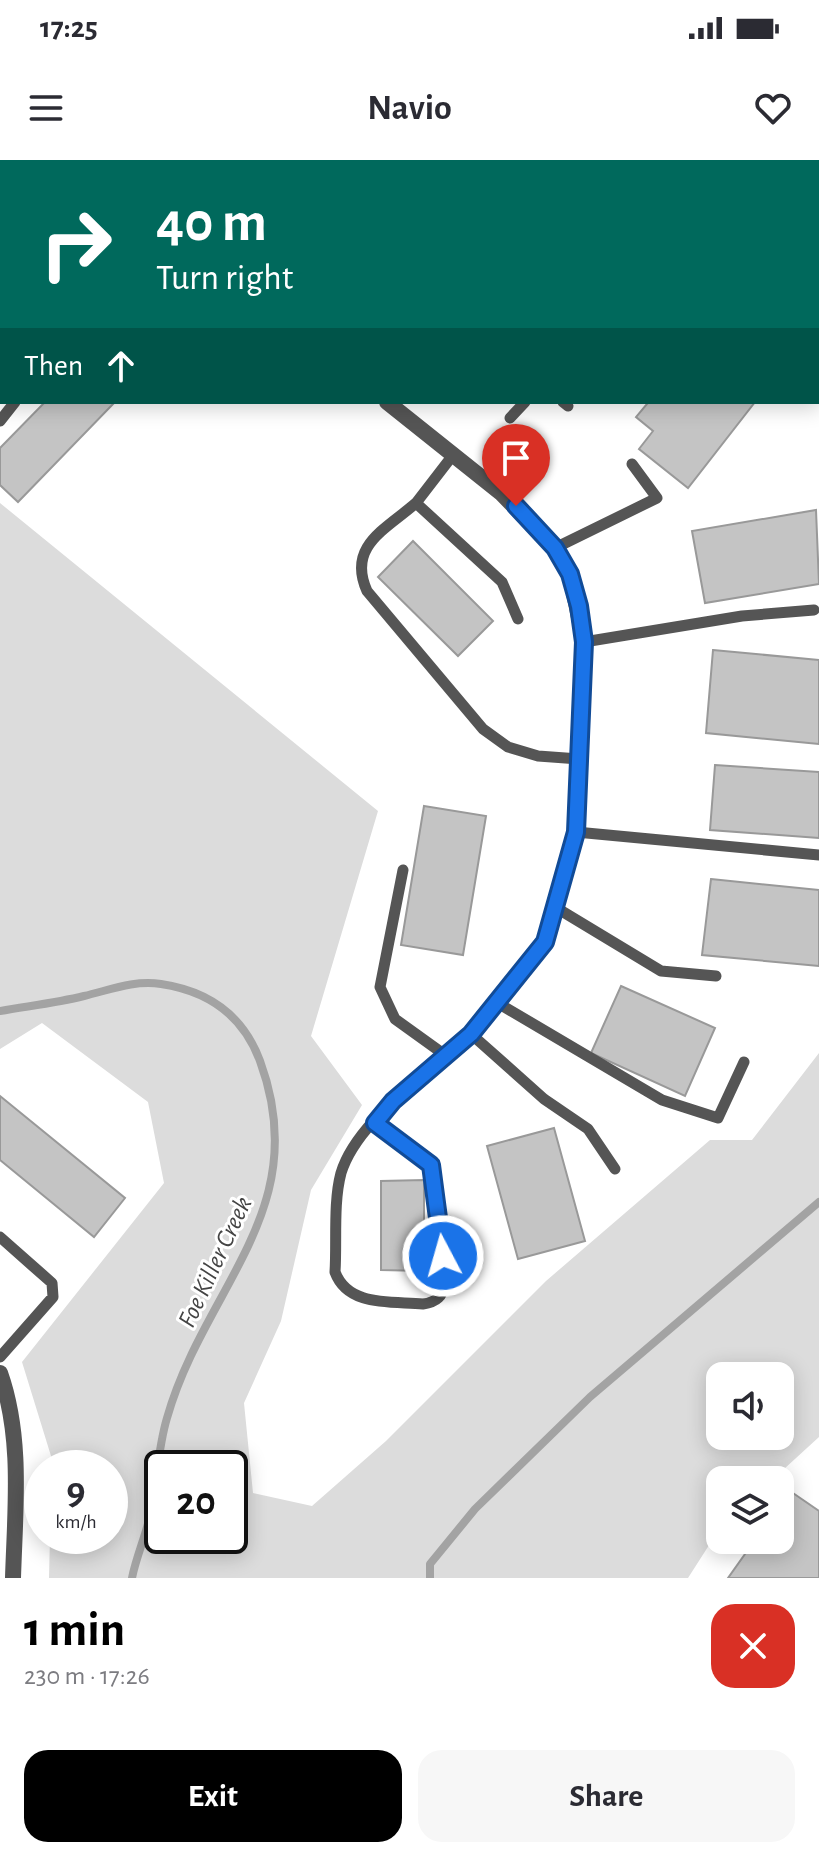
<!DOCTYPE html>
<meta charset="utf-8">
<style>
body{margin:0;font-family:"Alegreya Sans",sans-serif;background:#f7f7f7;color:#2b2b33;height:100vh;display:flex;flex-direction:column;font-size:30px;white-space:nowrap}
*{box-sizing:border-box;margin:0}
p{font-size:26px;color:#7c7c81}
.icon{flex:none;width:44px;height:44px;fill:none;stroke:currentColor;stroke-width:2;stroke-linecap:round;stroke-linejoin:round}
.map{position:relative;height:1418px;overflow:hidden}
.sheet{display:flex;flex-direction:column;background:#fff;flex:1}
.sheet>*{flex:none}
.top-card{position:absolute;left:0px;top:0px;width:820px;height:244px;box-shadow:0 4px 20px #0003;background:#00695c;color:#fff;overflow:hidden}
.buttons{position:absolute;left:706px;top:1202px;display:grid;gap:16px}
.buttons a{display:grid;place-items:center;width:88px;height:88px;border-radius:16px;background:#fff;box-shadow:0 4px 20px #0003;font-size:40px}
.speed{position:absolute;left:24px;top:1290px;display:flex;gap:16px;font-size:40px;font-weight:700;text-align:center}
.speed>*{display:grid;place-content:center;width:104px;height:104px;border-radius:50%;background:#fff;box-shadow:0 4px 20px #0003;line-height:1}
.speed small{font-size:20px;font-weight:400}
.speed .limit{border:4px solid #111;border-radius:12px;background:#fff;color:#111}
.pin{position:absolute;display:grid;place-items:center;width:68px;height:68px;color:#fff;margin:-82px -34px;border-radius:50% 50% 50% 0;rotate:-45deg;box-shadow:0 0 8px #0007}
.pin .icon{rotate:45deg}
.me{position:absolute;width:88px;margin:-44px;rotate:354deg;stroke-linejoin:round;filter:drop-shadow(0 0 6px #0008)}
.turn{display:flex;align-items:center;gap:28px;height:168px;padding:0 24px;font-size:36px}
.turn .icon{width:104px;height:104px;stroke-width:2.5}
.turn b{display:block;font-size:56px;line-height:68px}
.then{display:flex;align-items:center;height:76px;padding:0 24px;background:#0003;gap:16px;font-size:30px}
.round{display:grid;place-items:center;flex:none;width:84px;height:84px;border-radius:24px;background:#f7f7f7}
.overview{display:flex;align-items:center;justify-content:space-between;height:136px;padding:0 24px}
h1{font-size:48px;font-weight:700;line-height:60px;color:#000}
.cta{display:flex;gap:16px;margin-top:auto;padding:16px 24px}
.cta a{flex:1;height:92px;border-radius:24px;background:#000;color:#fff;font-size:32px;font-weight:700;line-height:92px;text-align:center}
.cta a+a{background:#f7f7f7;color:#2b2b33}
.status{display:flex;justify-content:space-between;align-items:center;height:56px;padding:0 40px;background:#fff;direction:ltr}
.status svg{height:22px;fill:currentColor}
header{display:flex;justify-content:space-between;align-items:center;height:104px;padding:0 24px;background:#fff;font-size:36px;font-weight:700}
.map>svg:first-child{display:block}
</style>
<div class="status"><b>17:25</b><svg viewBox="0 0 49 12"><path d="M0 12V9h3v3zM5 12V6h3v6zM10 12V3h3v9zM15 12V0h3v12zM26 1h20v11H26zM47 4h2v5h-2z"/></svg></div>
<header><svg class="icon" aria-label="menu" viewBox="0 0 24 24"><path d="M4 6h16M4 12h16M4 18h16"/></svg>Navio<svg class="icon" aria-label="heart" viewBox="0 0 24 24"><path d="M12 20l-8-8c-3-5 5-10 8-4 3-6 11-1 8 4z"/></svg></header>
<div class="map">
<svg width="819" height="1418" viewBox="0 0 819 1418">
<rect width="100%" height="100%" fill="#fff"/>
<path fill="#dcdcdc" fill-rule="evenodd" d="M0 343 378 651 311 876 362 945 311 1030 281 1161 244 1243 253 1333 312 1346 386 1281 546 1121 710 980H752L819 893V1277L772 1320H720V1368L688 1418H49L50 1376H110V1308H51V1296L22 1202 164 1023 148 942 42 863 0 889ZM720 1216H780V1276H720ZM162 1308H230V1376H162Z"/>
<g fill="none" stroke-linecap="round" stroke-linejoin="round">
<path stroke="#a3a3a3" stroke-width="8" d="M0 851C28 846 56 843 84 836 110 830 133 820 161 824 208 831 243 855 260 901 315 1050 204 1127 167 1258 157 1291 157 1327 149 1360 144 1380 136 1398 132 1418
M430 1418V1404L475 1349 590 1237 819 1042"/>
</g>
<path fill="#c4c4c4" stroke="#999" stroke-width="2" d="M0 0H134L2 2V46Z
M258 0H355L257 2Z
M45 242H115L18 342 0 325V288Z
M644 242H755L688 328 639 289 653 271 636 257 647 244Z
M816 350 819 424 705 443 692 371Z
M413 381 493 461 458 496 378 417Z
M713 490 819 500V584L706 573Z
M715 605 819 612V678L710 670Z
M424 646 486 656 463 795 401 785Z
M711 719 819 730V806L702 795Z
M621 826 715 868 685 936 591 893Z
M0 936 125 1038 94 1077 0 1000Z
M554 968 585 1081 518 1099 487 986Z
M424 1020V1111L381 1110V1021Z
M790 1331 819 1351V1418H728L755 1380H780V1345Z"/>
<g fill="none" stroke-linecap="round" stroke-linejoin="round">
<path stroke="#555" stroke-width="11" d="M234 0 235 2
M391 2 392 0
M818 37 819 35
M0 76 2 77
M818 197 819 198
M563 242 568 246
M510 258 525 242
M0 261 15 242
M453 295 416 343 502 422 518 459
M416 343C385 370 347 386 367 431L483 569 508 587 538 596 579 599
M555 388 657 338 632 304
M584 482 742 456 814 450
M576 672 819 695
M403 710 380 827 395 859 445 895
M555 747 661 811 716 816
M496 842 662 940 718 958 744 902
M471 874 544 939 588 969 615 1009
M375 963C396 977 426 992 435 1017L446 1122C442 1137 437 1142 423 1144 391 1141 348 1147 335 1112 337 1082 333 1043 341 1013 353 974 394 940 424 914
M0 1077 52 1123 53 1137 0 1197"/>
<path stroke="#555" stroke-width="16" d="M188 2 189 0
M387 242 501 333 555 388 570 414 584 482 576 672 545 782 471 874 424 914
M0 1213C23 1278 15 1350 13 1418"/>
</g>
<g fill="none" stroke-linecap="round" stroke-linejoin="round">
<g stroke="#114b97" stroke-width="20">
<path id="route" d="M443 1096 431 1005 375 963 393 941 471 874 545 782 576 672 584 482 579 446 570 414 555 388 516 346"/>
</g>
<use href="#route" stroke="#1a73e8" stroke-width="14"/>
</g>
<g text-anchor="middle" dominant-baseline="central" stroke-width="6" stroke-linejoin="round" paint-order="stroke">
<g font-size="26" font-style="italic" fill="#444" stroke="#fff">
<text transform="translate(215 1102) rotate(-65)">Foe Killer Creek</text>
</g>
</g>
</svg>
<div class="buttons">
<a><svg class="icon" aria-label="sound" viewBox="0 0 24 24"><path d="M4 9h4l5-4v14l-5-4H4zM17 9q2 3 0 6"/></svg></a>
<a><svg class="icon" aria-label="layers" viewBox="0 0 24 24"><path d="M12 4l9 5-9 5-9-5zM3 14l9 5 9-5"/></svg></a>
</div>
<div class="speed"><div>9<small>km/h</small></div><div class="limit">20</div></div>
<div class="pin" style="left:516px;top:346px;background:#d93025"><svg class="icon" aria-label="arrive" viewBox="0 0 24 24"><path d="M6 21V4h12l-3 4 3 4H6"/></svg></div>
<svg class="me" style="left:443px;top:1096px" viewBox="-20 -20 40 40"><circle r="17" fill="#1a73e8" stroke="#fff" stroke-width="3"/><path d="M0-11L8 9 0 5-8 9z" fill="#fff"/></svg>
<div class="top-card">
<div class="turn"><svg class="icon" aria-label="right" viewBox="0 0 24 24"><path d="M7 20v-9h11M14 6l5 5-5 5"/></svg><div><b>40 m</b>Turn right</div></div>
<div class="then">Then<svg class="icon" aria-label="ahead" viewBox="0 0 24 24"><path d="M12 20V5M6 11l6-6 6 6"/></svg></div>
</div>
</div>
<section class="sheet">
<div class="overview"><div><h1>1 min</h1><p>230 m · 17:26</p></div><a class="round" style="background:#d93025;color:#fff"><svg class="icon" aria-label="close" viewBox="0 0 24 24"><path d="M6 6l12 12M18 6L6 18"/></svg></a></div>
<div class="cta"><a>Exit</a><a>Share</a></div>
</section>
